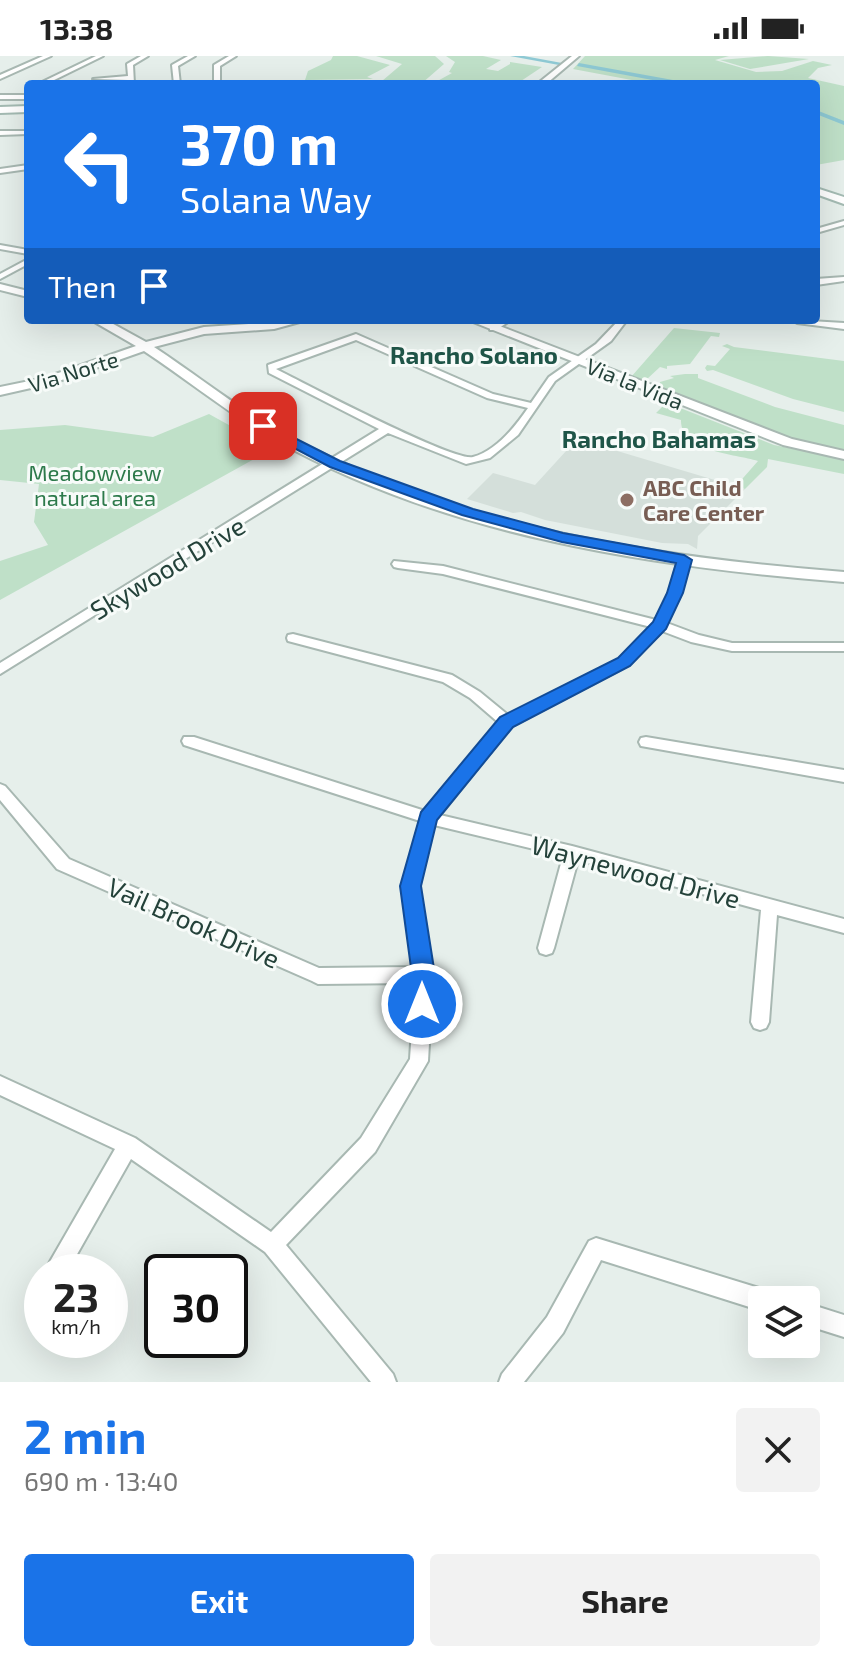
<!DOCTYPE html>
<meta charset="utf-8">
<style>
body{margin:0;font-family:"Exo 2",sans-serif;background:#f2f2f2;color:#222;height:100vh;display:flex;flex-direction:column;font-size:30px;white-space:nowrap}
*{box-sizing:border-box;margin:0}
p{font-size:26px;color:#767676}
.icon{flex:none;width:44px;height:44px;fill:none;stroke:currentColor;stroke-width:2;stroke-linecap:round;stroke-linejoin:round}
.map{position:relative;height:1326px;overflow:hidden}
.side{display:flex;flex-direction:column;background:#fff;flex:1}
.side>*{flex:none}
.guide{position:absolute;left:24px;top:24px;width:796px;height:244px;border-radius:8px;box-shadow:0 8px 32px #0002;background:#1a73e8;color:#fff;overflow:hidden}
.tools{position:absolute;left:748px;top:1230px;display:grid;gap:16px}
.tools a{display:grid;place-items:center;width:72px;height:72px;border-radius:8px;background:#fff;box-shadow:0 8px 32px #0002;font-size:40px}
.speed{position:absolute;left:24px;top:1198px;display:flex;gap:16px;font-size:40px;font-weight:700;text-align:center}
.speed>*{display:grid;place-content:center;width:104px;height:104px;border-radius:50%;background:#fff;box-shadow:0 8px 32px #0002;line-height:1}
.speed small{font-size:20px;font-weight:400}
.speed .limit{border:4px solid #111;border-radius:12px;background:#fff;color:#111}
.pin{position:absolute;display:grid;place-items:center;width:68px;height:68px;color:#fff;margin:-34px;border-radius:16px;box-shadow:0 4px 12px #0006}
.me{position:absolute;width:88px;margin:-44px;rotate:0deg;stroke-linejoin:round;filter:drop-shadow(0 0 6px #0008)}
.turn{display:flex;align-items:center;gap:28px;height:168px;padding:0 24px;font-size:36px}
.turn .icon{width:104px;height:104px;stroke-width:2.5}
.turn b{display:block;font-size:56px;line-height:68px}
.then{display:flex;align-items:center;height:76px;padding:0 24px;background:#0003;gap:16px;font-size:30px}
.round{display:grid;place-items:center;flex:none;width:84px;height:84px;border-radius:8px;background:#f2f2f2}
.headline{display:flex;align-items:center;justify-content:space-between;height:136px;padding:0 24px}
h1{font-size:48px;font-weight:700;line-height:60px;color:#1a73e8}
.primary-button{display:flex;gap:16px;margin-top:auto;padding:16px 24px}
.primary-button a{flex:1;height:92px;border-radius:8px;background:#1a73e8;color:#fff;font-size:32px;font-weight:700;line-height:92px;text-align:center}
.primary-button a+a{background:#f2f2f2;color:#222}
.status{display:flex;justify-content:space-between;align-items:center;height:56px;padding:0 40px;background:#fff;direction:ltr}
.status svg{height:22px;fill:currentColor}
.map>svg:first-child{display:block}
</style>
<div class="status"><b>13:38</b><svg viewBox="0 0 49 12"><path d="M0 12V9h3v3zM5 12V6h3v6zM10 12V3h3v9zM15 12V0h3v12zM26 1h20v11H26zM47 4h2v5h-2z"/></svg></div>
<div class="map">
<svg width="844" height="1326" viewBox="0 0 844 1326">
<rect width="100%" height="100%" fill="#e6efeb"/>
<path fill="#d4dfda" d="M577 383 745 433 698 480 697 493 688 488 662 487 545 464 521 456 513 457 467 443 493 417 535 429Z"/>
<path fill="#bfe0c8" d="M333 0H357L390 9 367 21 373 23 305 24 308 15 331 4Z
M376 0H435L444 8 421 28H357L382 25 402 8Z
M446 0H483L501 4 486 13 498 15 510 8V6L542 11 518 27 432 28 452 17 449 16 455 6Z
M585 0H729L715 4 756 16 782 15 813 5 832 9 818 12 808 22 844 30V104L816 109V28H653L573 13Z
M768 0 809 3 750 13 720 4Z
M674 272 720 277 719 281 711 280 690 308 667 310V313L660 311 646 324 631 321Z
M727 288 734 291 844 305V356L793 343 713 314 707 315 705 312 707 309 715 310 730 293 722 290Z
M685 318H698V322L775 351 844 369V394L802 386 660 332V326L674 322 670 320Z
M658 348H670L774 389 844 403V418L768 403 767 411 745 433 736 430 758 405C735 398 680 396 681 364L656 357 662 351Z
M209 358 272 393 0 544V505L48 489 34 466 39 428 0 424V374L65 369 153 381Z"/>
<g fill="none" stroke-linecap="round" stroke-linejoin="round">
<path fill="#8ec9d4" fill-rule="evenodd" d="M510 0H524L562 7 559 9Z
M579 7 684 26 687 28H674L577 10Z
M816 54 844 65V69L816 58Z"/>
<g stroke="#a8b8b2" stroke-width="4">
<path id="minor" d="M43 0H51L0 23V19Z
M96 0H103L46 28H38Z
M141 0H148L133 9 134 28H128V24L93 23 128 20 127 8Z
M188 0H195L178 10 180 28H174L172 9Z
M229 0H236L220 10V28H214V9Z
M0 39H28V43H0Z
M0 75H26L28 78 0 79Z
M28 109V113L0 117V113Z
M844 165V169L816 177V173Z
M0 189 28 194V198L0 193Z
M28 203V208L0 223V218Z
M844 221V225L816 229V223Z
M501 264H511L496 274H490V270Z
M619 264H627L611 285 555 325 518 379 490 402 466 408 388 377 0 618V607L379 373 269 317 268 309 356 278 493 338 531 347 549 321 596 288ZM356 284 487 342 528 352C515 371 496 395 473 401 453 406 304 327 276 313Z
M793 264 844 267V273L797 267Z
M684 500 690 504 681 537 667 567 699 579 732 587H844V595H732L691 586 662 575 629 609 512 670 440 759 572 790 844 863V877L777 859 769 966 766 972 760 974 754 972 751 966 761 854 578 804 554 892 552 897 546 899 540 897 538 892 563 800 434 769 419 830 433 919 428 1005 375 1096 286 1189 393 1318 396 1326H371L265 1196 131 1103 67 1216H44L115 1093 0 1039V1020L135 1082 271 1176 361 1082 410 1003 415 927 318 928 312 925 57 813 0 744V728L5 730 69 803 319 912 414 911 403 830 420 765 184 689 182 685 184 681H194L425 755 499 667 470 642 443 626 288 585 287 582 288 579 293 578 452 619 480 636 508 659 619 603 651 571 443 518 398 512 394 511 392 508 394 505 443 510 656 564 669 537 678 504Z
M646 681 844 714V726L641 690 639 686 641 682Z
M596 1182 762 1233 770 1236 773 1244H762V1255L601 1204 563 1277 524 1326H499L502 1318 547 1261 589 1185Z
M42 1228V1253L40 1254 32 1251 29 1243 34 1231Z
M806 1247 844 1259V1281L806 1269Z"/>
</g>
<g stroke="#a8b8b2" stroke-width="4">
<path id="tertiary" d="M572 0H579L546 28H537Z
M0 228 28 235V241L0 234Z
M91 264H106L146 286 204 271 307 264 274 273 204 278 154 291C198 320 240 354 286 379 457 471 653 501 844 516V526C651 511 447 480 275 384 229 358 188 324 144 295L53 327 0 339V331L44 322 136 290Z
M468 264H484L792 383 844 395V403L783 389Z"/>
</g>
<g stroke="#a4bbb3" stroke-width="4">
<path id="secondary" d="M28 50V56L0 57V51Z
M816 132 844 141V148L816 138Z"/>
</g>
<use href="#minor" fill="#fff" fill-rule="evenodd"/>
<use href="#tertiary" fill="#fff" fill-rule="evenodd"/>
<use href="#secondary" fill="#fff" fill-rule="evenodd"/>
</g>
<path fill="#1a73e8" stroke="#114b97" stroke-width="2" d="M258 368H267L340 405 473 453 563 477 684 499 692 504 683 537 666 573 630 610 513 671 437 764 421 830 435 919 430 955 422 958 414 955 411 948 412 919 400 830 421 756 500 661 618 602 653 566 667 537 676 507 562 486 462 459 330 411 258 373Z"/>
<circle fill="#8d6e63" stroke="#f7fbf9" stroke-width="3" cx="627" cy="444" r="8"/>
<g text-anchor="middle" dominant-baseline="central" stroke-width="6" stroke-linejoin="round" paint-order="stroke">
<g font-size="22" fill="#24423a" stroke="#f7fbf9">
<text transform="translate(73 315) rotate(-17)">Via Norte</text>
<text transform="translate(635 327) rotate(22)">Via la Vida</text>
</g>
<g font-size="22" fill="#2d7a4b" stroke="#f7fbf9">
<text x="95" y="416">Meadowview<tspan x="95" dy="25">natural area</tspan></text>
</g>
<g font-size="22" font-weight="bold" fill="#785e54" stroke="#f7fbf9" text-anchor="start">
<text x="643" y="431">ABC Child<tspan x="643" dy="25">Care Center</tspan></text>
</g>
<g font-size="24" font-weight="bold" fill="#1f5548" stroke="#f7fbf9">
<text x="474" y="298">Rancho Solano</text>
<text x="659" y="382">Rancho Bahamas</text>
</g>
<g font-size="26" fill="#24423a" stroke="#f7fbf9">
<text transform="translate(167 511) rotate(-31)">Skywood Drive</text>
<text transform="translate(636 815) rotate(15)">Waynewood Drive</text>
<text transform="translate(194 866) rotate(24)">Vail Brook Drive</text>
</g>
</g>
</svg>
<div class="tools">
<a><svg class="icon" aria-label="layers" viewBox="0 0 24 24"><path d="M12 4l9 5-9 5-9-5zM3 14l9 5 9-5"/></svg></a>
</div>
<div class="speed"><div>23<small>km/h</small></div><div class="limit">30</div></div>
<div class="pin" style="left:263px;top:370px;background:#d93025"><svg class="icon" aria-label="arrive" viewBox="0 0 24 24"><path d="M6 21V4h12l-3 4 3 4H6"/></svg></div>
<svg class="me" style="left:422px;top:948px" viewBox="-20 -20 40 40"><circle r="17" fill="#1a73e8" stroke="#fff" stroke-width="3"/><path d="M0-11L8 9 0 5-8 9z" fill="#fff"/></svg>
<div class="guide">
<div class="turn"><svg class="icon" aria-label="left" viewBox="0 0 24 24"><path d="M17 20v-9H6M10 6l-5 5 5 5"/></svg><div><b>370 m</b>Solana Way</div></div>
<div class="then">Then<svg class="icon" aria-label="arrive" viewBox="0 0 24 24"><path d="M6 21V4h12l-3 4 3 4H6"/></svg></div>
</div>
</div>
<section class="side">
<div class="headline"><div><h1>2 min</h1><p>690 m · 13:40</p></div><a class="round"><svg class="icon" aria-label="close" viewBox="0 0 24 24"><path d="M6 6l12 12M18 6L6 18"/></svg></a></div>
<div class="primary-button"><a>Exit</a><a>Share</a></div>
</section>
